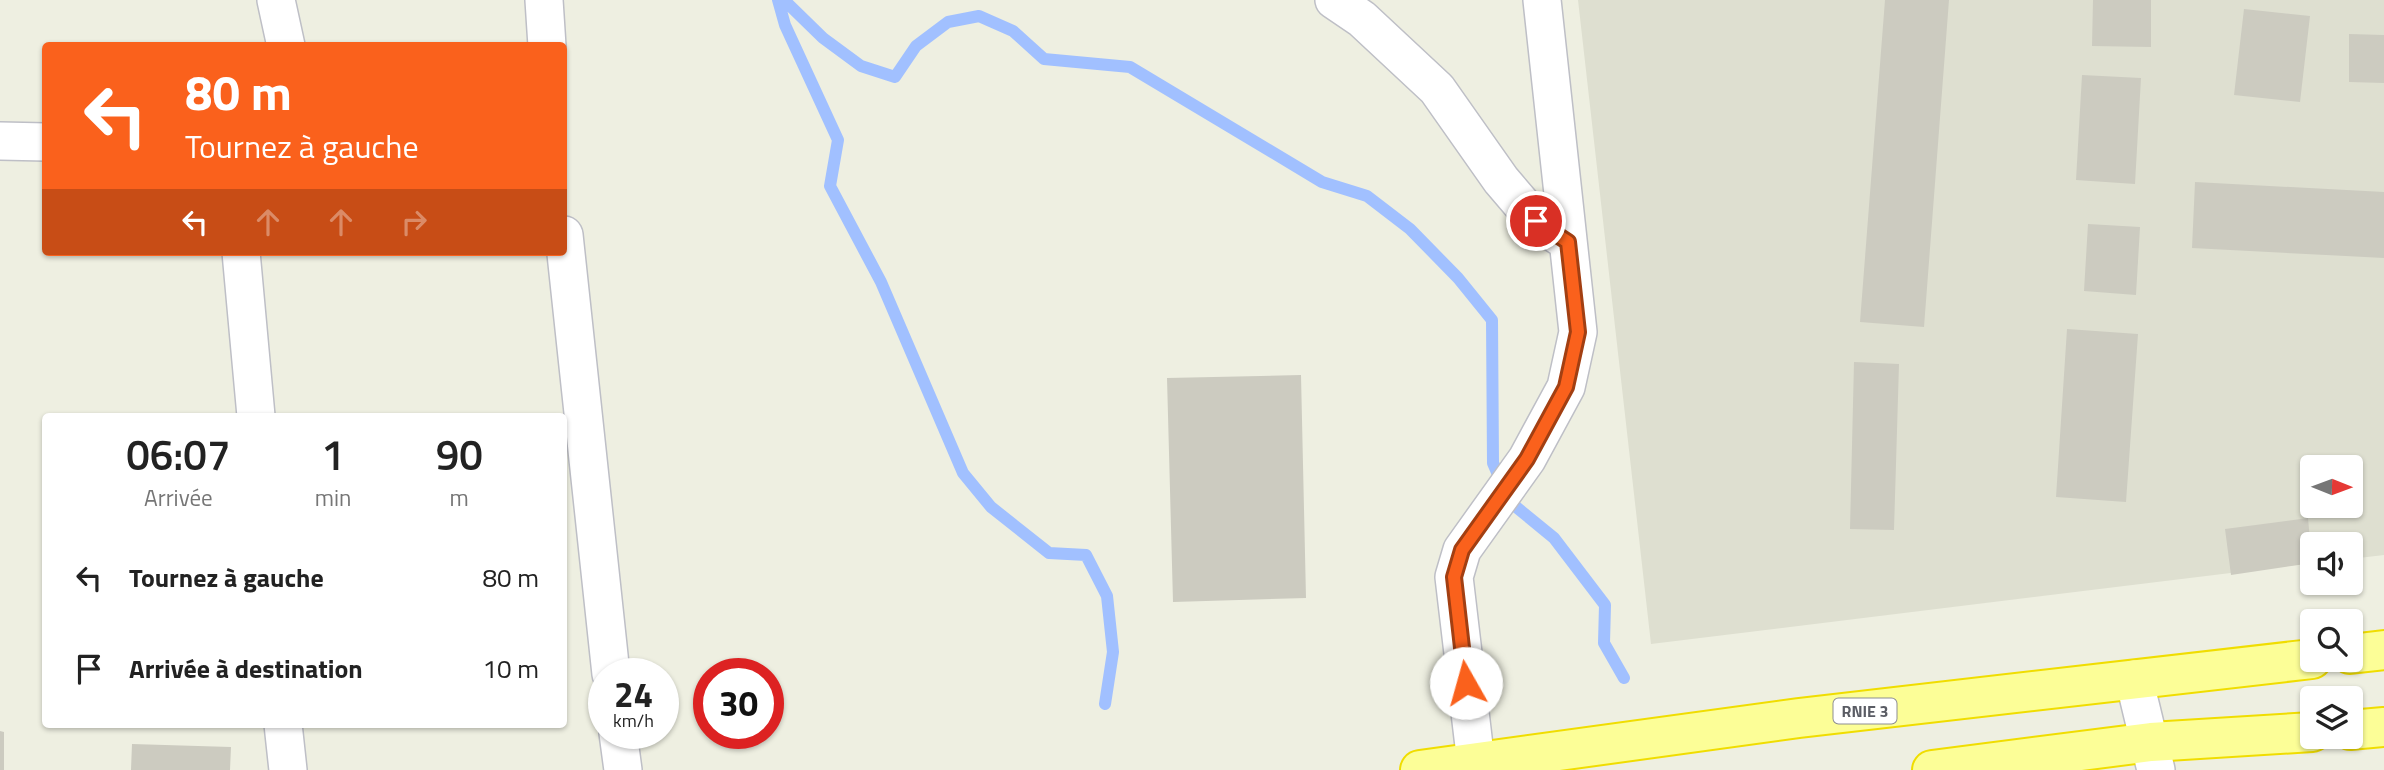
<!DOCTYPE html>
<html lang="fr">
<meta charset="utf-8">
<style>
body{margin:0;font-family:"Titillium Web",sans-serif;background:#f2f2f2;color:#222;height:100vh;display:flex;flex-direction:column;font-size:26px;white-space:nowrap}
*{box-sizing:border-box;margin:0}
p{font-size:23px;color:#767676}
.icon{flex:none;width:38px;height:38px;fill:none;stroke:currentColor;stroke-width:2;stroke-linecap:round;stroke-linejoin:round}
.map{position:relative;flex:1;overflow:hidden}
.details{position:absolute;left:42px;top:413px;width:525px;height:315px;display:flex;flex-direction:column;background:#fff;border-radius:7px;box-shadow:0 2px 5px #0004}
.details>*{flex:none}
.hud{position:absolute;left:42px;top:42px;width:525px;height:214px;border-radius:7px;box-shadow:0 2px 5px #0004;background:#fa611c;color:#fff;overflow:hidden}
.needle{width:46px;rotate:91deg}
.buttons{position:absolute;left:2300px;top:455px;display:grid;gap:14px}
.buttons a{display:grid;place-items:center;width:63px;height:63px;border-radius:7px;background:#fff;box-shadow:0 2px 5px #0004;font-size:35px}
.speed{position:absolute;left:588px;top:658px;display:flex;gap:14px;font-size:35px;font-weight:700;text-align:center}
.speed>*{display:grid;place-content:center;width:91px;height:91px;border-radius:50%;background:#fff;box-shadow:0 2px 5px #0004;line-height:1}
.speed small{font-size:18px;font-weight:400}
.speed .limit{border:10px solid #d22;background:#fff;color:#111}
.pin{position:absolute;display:grid;place-items:center;width:60px;height:60px;color:#fff;margin:-30px;border:4px solid #fff;border-radius:50%;box-shadow:0 2px 7px #0007}
.me{position:absolute;width:77px;margin:-38px;rotate:353deg;stroke-linejoin:round;filter:drop-shadow(0 0 5px #0008)}
.turn{display:flex;align-items:center;gap:24px;height:147px;padding:0 28px;font-size:32px}
.turn .icon{width:91px;height:91px;stroke-width:2.5}
.turn b{display:block;font-size:49px;line-height:60px}
.lanes{display:flex;align-items:center;height:66px;padding:0 28px;background:#0003;justify-content:center;gap:35px;direction:ltr}
.lanes .off{opacity:.35}
.eta{display:flex;justify-content:space-evenly;align-items:center;height:119px;text-align:center}
.eta b{font-size:42px;font-weight:600;line-height:49px}
ul{padding:0;list-style:none}
li{display:flex;align-items:center;gap:21px;height:91px;padding:0 28px}
li div{flex:1}
li b{display:block;font-size:26px}
li em{font-style:normal}
.map>svg:first-child{display:block}
</style>
<div class="map">
<svg width="2384" height="770" viewBox="0 0 2384 770">
<rect width="100%" height="100%" fill="#eeefe1"/>
<path fill="#dedfd0" fill-rule="evenodd" d="M1578 0H2384V555L2350 559V544H2312V563L1651 644ZM2312 467H2350V506H2312Z"/>
<g fill="none" stroke-linecap="round" stroke-linejoin="round">
<path stroke="#a1c0ff" stroke-width="12" d="M778 0 785 25 838 140 830 186 881 282 963 473 991 507 1049 553 1086 555 1107 596 1113 652 1105 704
M784 0 823 38 861 66 895 77 916 46 948 22 979 16 1013 31 1044 59 1130 67 1322 182 1367 196 1410 229 1458 278 1492 320 1493 463 1510 502 1554 538 1605 605 1604 643 1624 678"/>
</g>
<path fill="#cccbc0" d="M1885 0H1949L1924 327 1860 322Z
M2093 0H2151V47L2092 46Z
M2244 9 2310 16 2300 102 2234 95Z
M2349 34 2384 35V83L2349 82Z
M2082 75 2141 78 2135 184 2076 180Z
M2195 182 2384 192V258L2192 248Z
M2088 224 2140 227 2136 295 2084 291Z
M2067 329 2138 334 2126 502 2056 497Z
M1854 362 1899 364 1894 530 1850 529Z
M1301 375 1306 598 1173 602 1167 378Z
M2308 518 2312 563 2231 575 2225 529Z
M0 731 4 732V770H0Z
M132 744 231 747 230 770H131Z"/>
<g fill="none" stroke-linecap="round" stroke-linejoin="round">
<g stroke="#bebfc6" stroke-width="40">
<path id="minor" d="M276 0 286 46
M544 0 547 46
M1334 0 1362 19 1437 89 1501 180 1536 221 1568 242
M0 141 46 142
M564 235 611 674
M241 252 256 416
M2134 679 2156 770
M283 724 288 770
M618 733 623 770
M1476 763 1454 577 1462 550 1527 459 1566 387 1578 332 1542 0"/>
</g>
<g stroke="#f0dd00" stroke-width="42">
<path id="trunk" d="M2350 654 2384 650
M2350 730 2384 727
M1420 770 1799 718 2312 659
M1932 770 2151 742 2312 732"/>
</g>
<use href="#minor" stroke="#fff" stroke-width="37"/>
<use href="#trunk" stroke="#fcfe97" stroke-width="38"/>
</g>
<g fill="none" stroke-linecap="round" stroke-linejoin="round">
<g stroke="#a23f12" stroke-width="18">
<path id="route" d="M1466 683 1454 577 1462 550 1527 459 1566 387 1578 332 1568 242 1536 221"/>
</g>
<use href="#route" stroke="#fa611c" stroke-width="12"/>
</g>
<g text-anchor="middle" dominant-baseline="central" stroke-width="6" stroke-linejoin="round" paint-order="stroke">
<rect fill="#fff" stroke="#8c8d92" stroke-width="2" x="1833.5" y="698.5" width="63" height="25" rx="5"/>
<g font-size="16" font-weight="bold" fill="#5a5c64">
<text x="1865" y="711">RNIE 3</text>
</g>
</g>
</svg>
<div class="buttons">
<a><svg class="needle" viewBox="-14 -14 28 28"><path d="M0-13l5 13h-10z" fill="#e53935"/><path d="M0 13l5-13h-10z" fill="#767676"/></svg></a>
<a><svg class="icon" aria-label="sound" viewBox="0 0 24 24"><path d="M4 9h4l5-4v14l-5-4H4zM17 9q2 3 0 6"/></svg></a>
<a><svg class="icon" aria-label="search" viewBox="0 0 24 24"><circle cx="10" cy="10" r="6"/><path d="M15 15l6 6"/></svg></a>
<a><svg class="icon" aria-label="layers" viewBox="0 0 24 24"><path d="M12 4l9 5-9 5-9-5zM3 14l9 5 9-5"/></svg></a>
</div>
<div class="speed"><div>24<small>km/h</small></div><div class="limit">30</div></div>
<div class="pin" style="left:1536px;top:221px;background:#d93025"><svg class="icon" aria-label="arrive" viewBox="0 0 24 24"><path d="M6 21V4h12l-3 4 3 4H6"/></svg></div>
<svg class="me" style="left:1466px;top:683px" viewBox="-20 -20 40 40"><circle r="19" fill="#fff"/><path d="M0-13L10 11 0 6-10 11z" fill="#fa611c"/></svg>
<div class="hud">
<div class="turn"><svg class="icon" aria-label="left" viewBox="0 0 24 24"><path d="M17 20v-9H6M10 6l-5 5 5 5"/></svg><div><b>80 m</b>Tournez à gauche</div></div>
<div class="lanes"><svg class="icon" aria-label="left" viewBox="0 0 24 24"><path d="M17 20v-9H6M10 6l-5 5 5 5"/></svg><svg class="icon off" aria-label="ahead" viewBox="0 0 24 24"><path d="M12 20V5M6 11l6-6 6 6"/></svg><svg class="icon off" aria-label="ahead" viewBox="0 0 24 24"><path d="M12 20V5M6 11l6-6 6 6"/></svg><svg class="icon off" aria-label="right" viewBox="0 0 24 24"><path d="M7 20v-9h11M14 6l5 5-5 5"/></svg></div>
</div>
<section class="details">
<div class="eta">
<div><b>06:07</b><p>Arrivée</p></div>
<div><b>1</b><p>min</p></div>
<div><b>90</b><p>m</p></div>
</div>
<ul>
<li><svg class="icon" aria-label="left" viewBox="0 0 24 24"><path d="M17 20v-9H6M10 6l-5 5 5 5"/></svg><div><b>Tournez à gauche</b></div><em>80 m</em></li>
<li><svg class="icon" aria-label="arrive" viewBox="0 0 24 24"><path d="M6 21V4h12l-3 4 3 4H6"/></svg><div><b>Arrivée à destination</b></div><em>10 m</em></li>
</ul>
</section>
</div>
